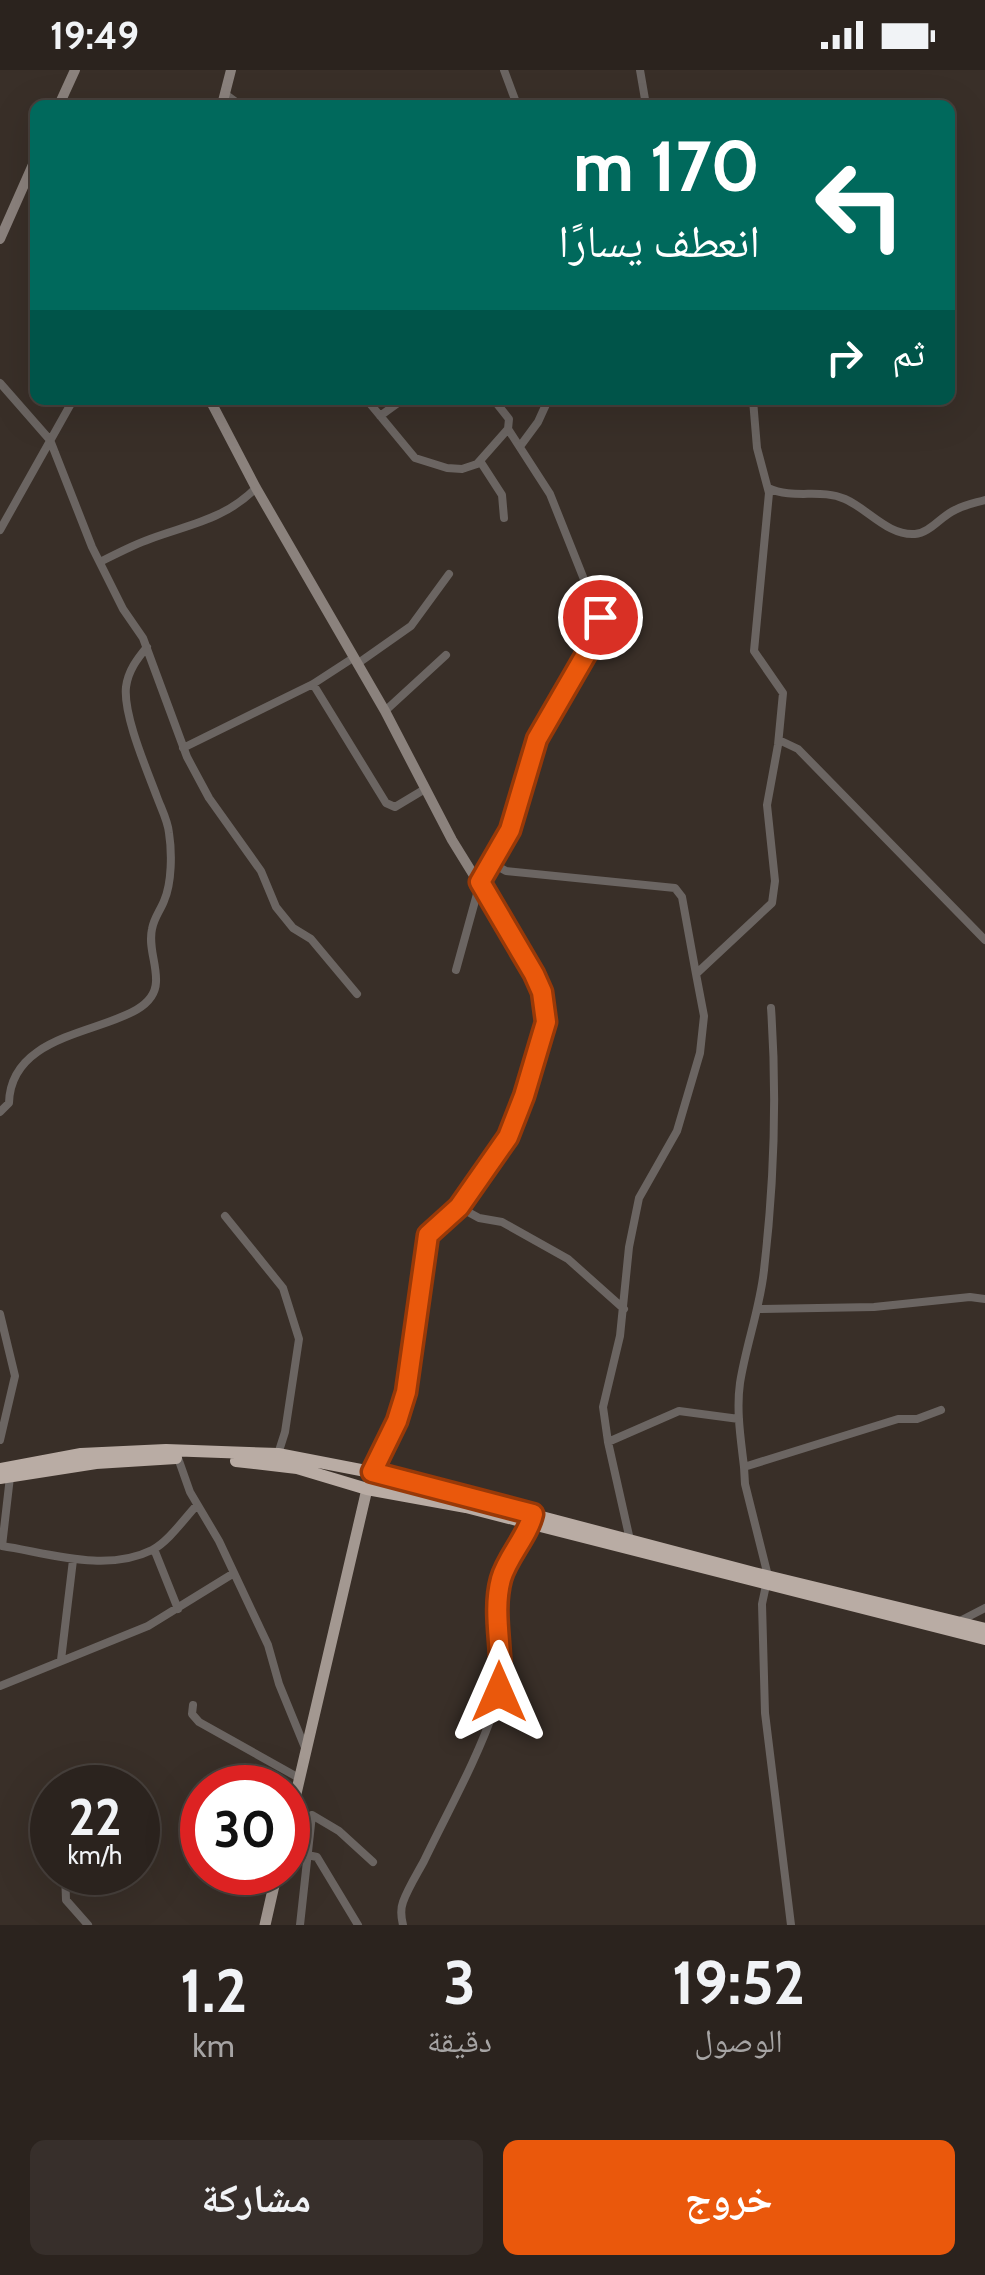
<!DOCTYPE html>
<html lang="ar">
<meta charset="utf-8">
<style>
body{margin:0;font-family:Cabin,"Noto Naskh Arabic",sans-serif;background:#372f2b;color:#f1f3f6;direction:rtl;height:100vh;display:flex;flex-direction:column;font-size:38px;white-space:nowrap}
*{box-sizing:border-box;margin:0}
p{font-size:32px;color:#a6a4a4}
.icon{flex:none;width:55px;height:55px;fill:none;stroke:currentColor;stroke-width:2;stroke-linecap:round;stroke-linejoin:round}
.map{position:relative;height:1855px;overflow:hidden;direction:ltr}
.drawer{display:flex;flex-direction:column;background:#2b231e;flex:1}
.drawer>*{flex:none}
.hud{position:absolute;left:30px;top:30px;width:925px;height:305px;border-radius:15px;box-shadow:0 10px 40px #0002,0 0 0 2px #47403c;direction:rtl;background:#00695c;color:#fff;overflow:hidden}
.speed{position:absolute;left:30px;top:1695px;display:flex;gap:20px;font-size:50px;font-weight:700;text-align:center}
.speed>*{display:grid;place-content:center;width:130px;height:130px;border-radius:50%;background:#2b231e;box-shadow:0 10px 40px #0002,0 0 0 2px #47403c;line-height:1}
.speed small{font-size:25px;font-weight:400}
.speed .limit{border:15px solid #d22;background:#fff;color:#111}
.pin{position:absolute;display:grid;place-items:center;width:85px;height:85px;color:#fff;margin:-42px;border:5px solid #fff;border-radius:50%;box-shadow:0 2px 10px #0007}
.me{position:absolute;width:110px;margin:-55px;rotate:0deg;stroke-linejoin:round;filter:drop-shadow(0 0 8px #0008)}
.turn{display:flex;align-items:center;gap:35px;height:210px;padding:0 30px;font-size:45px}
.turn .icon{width:130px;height:130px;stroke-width:2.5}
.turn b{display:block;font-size:70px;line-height:85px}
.then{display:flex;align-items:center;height:95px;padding:0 30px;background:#0003;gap:20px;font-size:38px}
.eta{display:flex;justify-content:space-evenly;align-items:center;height:170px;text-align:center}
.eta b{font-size:60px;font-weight:700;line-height:70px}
.button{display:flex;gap:20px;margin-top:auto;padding:20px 30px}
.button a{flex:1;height:115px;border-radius:15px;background:#ea580c;color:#fff;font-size:40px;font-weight:700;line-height:115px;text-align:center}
.button a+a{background:#372f2b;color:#f1f3f6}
.status{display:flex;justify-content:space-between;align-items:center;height:70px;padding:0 50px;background:#2b231e;direction:ltr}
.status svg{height:28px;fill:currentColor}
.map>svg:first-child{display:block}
</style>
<div class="status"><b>19:49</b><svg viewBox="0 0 49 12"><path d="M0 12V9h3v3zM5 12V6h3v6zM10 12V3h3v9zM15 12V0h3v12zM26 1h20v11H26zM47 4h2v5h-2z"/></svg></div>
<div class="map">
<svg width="985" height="1855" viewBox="0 0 985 1855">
<rect width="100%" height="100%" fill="#392f28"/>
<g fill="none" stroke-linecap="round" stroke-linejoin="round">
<path stroke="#6b6562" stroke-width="8" d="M504 0 517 35
M640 0 646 35
M225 24 240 35
M127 33 128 35
M0 313 50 370 92 477 123 539 143 568 187 687 209 728 261 801 276 837 293 858 311 869 357 924
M367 330 415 388 447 398 462 399 477 394 508 359
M380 346 402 330
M521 375 538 352 548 330
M480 391 502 425 504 448
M768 418C794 430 820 418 845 429 868 439 888 466 915 464 930 463 941 446 955 440 964 435 975 433 985 430
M0 460 73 330
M100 492C116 484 133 475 150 469 191 454 225 449 256 418
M357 594 411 556 449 504
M313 614 386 733 395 737 425 719
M385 641 446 585
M779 670 798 679 985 870
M183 678 313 614 353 588
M490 792 506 801 675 818 682 827 696 904
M456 900 480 813 510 761 537 669 595 567 601 552 550 424 508 359 509 349 494 330
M0 1042 9 1033C11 947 154 967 156 912 157 894 148 877 152 859 154 848 160 841 164 831 172 813 172 782 169 763 168 751 161 738 157 727 147 700 123 645 126 617 128 601 137 589 147 577
M459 1137 479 1148 502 1152 568 1189 624 1239
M225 1146 283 1218 299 1269 285 1362 278 1384
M758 1239 874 1237 970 1227 985 1229
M0 1244 15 1306 0 1370
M608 1372 679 1341 739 1349
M178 1388 190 1422 219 1471 268 1575 279 1614 306 1680
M744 1397C741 1370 736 1341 740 1313 746 1275 760 1238 764 1200 774 1114 777 1024 771 938
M10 1407 2 1476C48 1483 106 1503 152 1480 168 1472 184 1449 197 1435
M630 1470 608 1372 603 1337 620 1266 629 1177 639 1128 677 1061 700 983 704 946 696 904 772 833 775 811 767 735 778 675 783 623 754 581 769 423 757 378 753 330
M154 1479 178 1539
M958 1552 985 1538
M61 1590 73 1490
M0 1616 148 1556 234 1503
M193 1635 192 1644 199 1652 299 1708
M288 1781 317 1787 358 1855
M65 1802 66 1830 88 1855
M300 1855 312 1745 339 1761 373 1792
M403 1855C401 1847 400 1840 403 1832 408 1818 417 1804 424 1791 448 1741 477 1690 495 1637 517 1571 474 1519 531 1454
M791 1855 765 1643 762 1534 768 1506 745 1414 744 1397 898 1349H917L941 1340"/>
<path stroke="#8b827d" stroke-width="10" d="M59 35 75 0
M222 35 231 0
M0 169 35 90
M210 330 256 418 385 641 452 770 534 903 546 939 540 972 507 1067 459 1137 428 1165 406 1322 397 1351 371 1402"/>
<path stroke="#a39891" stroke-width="11" d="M288 1758 367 1419
M265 1855 277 1802"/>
<path stroke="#b9aca4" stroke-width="12" d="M236 1391 297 1398 367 1419 466 1437 985 1569
M0 1399 81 1384 166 1380 278 1384 371 1402 754 1503 985 1559
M0 1408 96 1393 176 1388"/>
</g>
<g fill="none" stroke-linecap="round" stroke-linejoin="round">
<g stroke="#983908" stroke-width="25">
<path id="route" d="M499 1622C505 1585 491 1546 501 1509 507 1487 528 1466 533 1444L372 1402 397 1351 406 1322 428 1165 459 1137 508 1067 524 1026 546 952 542 922 534 904 480 812 510 760 537 669 596 567 600 547"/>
</g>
<use href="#route" stroke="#ea580c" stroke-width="18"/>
</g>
</svg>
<div class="speed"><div>22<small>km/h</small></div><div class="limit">30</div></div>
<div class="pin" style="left:600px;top:547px;background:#d93025"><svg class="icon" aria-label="arrive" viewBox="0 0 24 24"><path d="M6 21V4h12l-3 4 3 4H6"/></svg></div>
<svg class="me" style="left:499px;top:1622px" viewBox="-20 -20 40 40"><path d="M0-17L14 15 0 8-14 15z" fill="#ea580c" stroke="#fff" stroke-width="4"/></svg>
<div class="hud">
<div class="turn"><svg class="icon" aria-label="left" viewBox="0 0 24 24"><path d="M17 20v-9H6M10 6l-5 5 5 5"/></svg><div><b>170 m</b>انعطف يسارًا</div></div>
<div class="then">ثم<svg class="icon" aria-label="right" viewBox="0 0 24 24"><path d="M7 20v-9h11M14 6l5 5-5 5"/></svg></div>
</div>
</div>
<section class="drawer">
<div class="eta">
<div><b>19:52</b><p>الوصول</p></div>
<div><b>3</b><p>دقيقة</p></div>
<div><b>1.2</b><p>km</p></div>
</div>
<div class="button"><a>خروج</a><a>مشاركة</a></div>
</section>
